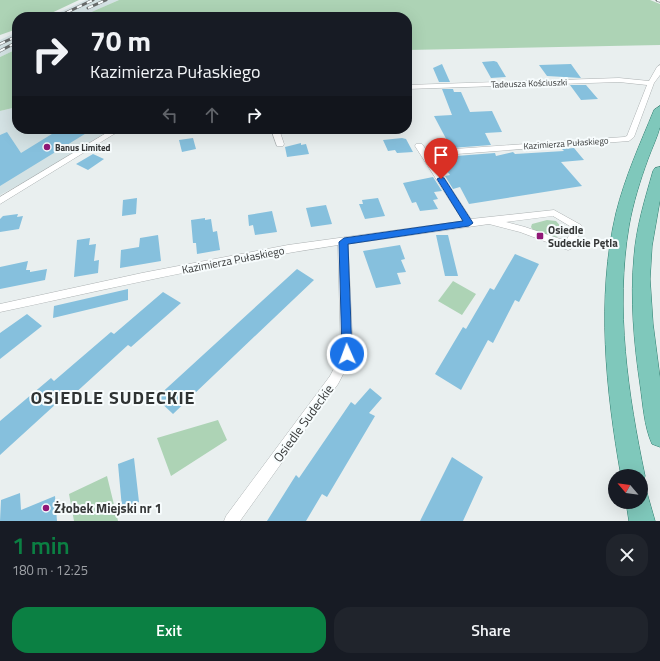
<!DOCTYPE html>
<meta charset="utf-8">
<style>
body{margin:0;font-family:"Titillium Web",sans-serif;background:#20242c;color:#f1f3f6;height:100vh;display:flex;flex-direction:column;font-size:15px;white-space:nowrap}
*{box-sizing:border-box;margin:0}
p{font-size:13px;color:#9ea1a6}
.icon{flex:none;width:22px;height:22px;fill:none;stroke:currentColor;stroke-width:2;stroke-linecap:round;stroke-linejoin:round}
.map{position:relative;height:521px;overflow:hidden}
.sheet{display:flex;flex-direction:column;background:#171b24;flex:1}
.sheet>*{flex:none}
.top-card{position:absolute;left:12px;top:12px;width:400px;height:122px;border-radius:16px;box-shadow:0 4px 16px #0002;background:#171b24;color:#f1f3f6;overflow:hidden}
.needle{width:26px;rotate:299deg}
.controls{position:absolute;left:608px;top:469px;display:grid;gap:8px}
.controls a{display:grid;place-items:center;width:40px;height:40px;border-radius:50%;background:#171b24;box-shadow:0 4px 16px #0002;font-size:20px}
.pin{position:absolute;display:grid;place-items:center;width:34px;height:34px;color:#fff;margin:-41px -17px;border-radius:50% 50% 50% 0;rotate:-45deg;box-shadow:0 0 4px #0007}
.pin .icon{rotate:45deg}
.me{position:absolute;width:44px;margin:-22px;rotate:358deg;stroke-linejoin:round;filter:drop-shadow(0 0 3px #0008)}
.turn{display:flex;align-items:center;gap:14px;height:84px;padding:0 12px;font-size:18px}
.turn .icon{width:52px;height:52px;stroke-width:2.5}
.turn b{display:block;font-size:28px;line-height:34px}
.lanes{display:flex;align-items:center;height:38px;padding:0 12px;background:#0003;justify-content:center;gap:20px;direction:ltr}
.lanes .off{opacity:.35}
.round{display:grid;place-items:center;flex:none;width:42px;height:42px;border-radius:16px;background:#20242c}
.head{display:flex;align-items:center;justify-content:space-between;height:68px;padding:0 12px}
h1{font-size:24px;font-weight:600;line-height:30px;color:#0b8043}
.cta{display:flex;gap:8px;margin-top:auto;padding:8px 12px}
.cta a{flex:1;height:46px;border-radius:16px;background:#0b8043;color:#fff;font-size:16px;font-weight:600;line-height:46px;text-align:center}
.cta a+a{background:#20242c;color:#f1f3f6}
.map>svg:first-child{display:block}
</style>
<div class="map">
<svg width="660" height="521" viewBox="0 0 660 521">
<rect width="100%" height="100%" fill="#e9efef"/>
<path fill="#d4e2e4" d="M86 0H119L80 17H49Z
M17 32V49L0 57V40Z
M17 107V129H111L38 175 0 195V111Z"/>
<path fill="#add3b5" d="M0 0H79L43 17H17V29L0 35Z
M119 0H650L660 4V45L407 50V17H80Z
M17 49V107L0 111V57Z
M547 220 556 221 563 229V234L553 238 533 230 531 227 532 224Z
M453 281 476 294 462 315 438 301Z
M218 420 227 440 171 476 157 438Z
M107 476 118 521H74L69 494Z"/>
<path fill="#86c0dd" d="M494 61 497 62 506 77 491 78 482 62Z
M442 64 450 82H439L433 68Z
M571 64 581 78 547 76 539 65Z
M570 85H586L598 99 581 100Z
M442 89H453L454 92H461L470 112 492 111 502 132 485 133 491 145 451 148 434 116 452 115Z
M60 129H93L0 186V135L7 132 21 153Z
M193 138 196 149 182 152 179 140Z
M402 138 406 139 413 152 397 153 395 150 388 151 383 140Z
M301 143V145L306 144 309 154 287 157 285 147Z
M574 148 584 160 561 162 582 186 469 204 460 187 453 189 445 176 450 175 446 170 450 169 444 160 457 158 456 156 495 153 496 156 513 152 515 154 564 151 562 149Z
M93 154 104 159 88 170 76 164Z
M433 177 442 191 434 192 438 199 433 200 438 209 420 211 416 202 412 203 403 183Z
M137 198 136 214 122 216 123 200Z
M378 198 385 216 365 219 359 204H363L362 200Z
M326 205 332 224 311 227 306 208Z
M272 211 277 232 255 235 253 225 249 226 248 215Z
M18 214 17 217 23 216 19 229 0 232V219L3 216Z
M205 218V220L211 219 213 232 217 231 220 250 197 254 196 243H193L191 220Z
M158 235 161 261 120 268 121 250 139 247 140 238Z
M436 235H448L458 276H445Z
M90 238 89 245 96 244 94 261 99 260 98 273 74 277 77 240Z
M400 245 405 259 401 260 406 272 397 273 401 284 376 288 363 251Z
M515 254 539 264 519 302 515 300 493 343 488 340 461 390 435 374 463 327 466 329 490 288 494 290Z
M28 261 26 270H30V272L47 269 45 280 0 289V267Z
M297 269 314 280 173 414 156 398Z
M128 289V300L53 318 54 306Z
M163 292 181 303 131 347 128 345 72 396 68 393 0 455V421L51 378 54 381 111 332 114 334Z
M27 314 42 326 0 359V333Z
M370 388 382 398 369 413 375 416 327 497 322 494 306 521H267L296 475 299 478 351 402 355 405Z
M452 457 483 477 463 521H420Z
M134 458 139 502 122 508 118 464Z
M20 493 21 510 55 496 57 521H0L1 500Z"/>
<g fill="none" stroke-linecap="round" stroke-linejoin="round">
<g stroke="#adb2b3" stroke-width="1">
<path id="minor" d="M660 65V75L654 83 634 137 629 141 430 156 471 219 554 210 581 225 583 227 571 249 568 250 520 232 489 224 348 244 353 355 338 384 240 521H224L226 516 330 376 341 355 338 245C224 262 112 288 0 312V304L142 273 288 245 463 221 415 146 416 144H422L427 151 624 137 627 136 647 85 619 82 407 89V85L619 78 649 81 657 67ZM553 216 573 228 566 241 525 227 506 222Z
M113 129H125L114 134 0 204V197Z
M271 129H279L284 144 283 146H277Z"/>
</g>
<g stroke="#2e7e6f" stroke-width="1">
<path id="primary" d="M660 106C660 113 660 121 660 127 657 138 652 148 648 159 640 181 633 203 629 226 615 308 628 395 645 476L641 485V476H621C606 391 596 298 616 213 625 177 640 144 654 110Z
M660 167V200L652 246 650 279 653 324 660 378V447L652 444C644 426 643 404 640 384 634 343 630 299 634 257 636 228 645 199 653 171L655 168Z
M641 491 647 493 655 521H629L626 502H641Z"/>
</g>
<use href="#minor" fill="#fff" fill-rule="evenodd"/>
<use href="#primary" fill="#7fc8bb" fill-rule="evenodd"/>
<g stroke="#676a6a" stroke-width="3">
<path id="rail" d="M657 0 660 1
M88 8 106 0
M57 17 93 0
M0 44 17 36
M0 51 17 42"/>
</g>
<use href="#rail" stroke="#f7fcfd" stroke-width="2" stroke-dasharray="5.5" stroke-linecap="butt"/>
</g>
<path fill="#1a73e8" stroke="#114b97" d="M441 177 444 178 473 223 469 226 348 244 352 354 351 358 347 359 343 358 342 354 339 242 344 238 463 221 437 179Z"/>
<g fill="#901877" stroke="#f7fcfd" stroke-width="1.5">
<circle cx="47" cy="147" r="4"/>
<rect x="536" y="232" width="8" height="8" rx="2"/>
<circle cx="46" cy="508" r="4"/>
</g>
<g text-anchor="middle" dominant-baseline="central" stroke-width="4" stroke-linejoin="round" paint-order="stroke">
<g font-size="9" fill="#363838" stroke="#f7fcfd">
<text transform="translate(529 83) rotate(-2)">Tadeusza Kościuszki</text>
<text transform="translate(566 143) rotate(-4)">Kazimierza Pułaskiego</text>
</g>
<g font-size="9" font-weight="bold" fill="#363838" stroke="#f7fcfd" text-anchor="start">
<text x="55" y="147">Banus Limited</text>
</g>
<g font-size="11" font-weight="bold" fill="#363838" stroke="#f7fcfd" text-anchor="start">
<text x="548" y="230">Osiedle<tspan x="548" dy="13">Sudeckie Pętla</tspan></text>
</g>
<g font-size="11" fill="#363838" stroke="#f7fcfd">
<text transform="translate(233 260) rotate(-11)">Kazimierza Pułaskiego</text>
</g>
<g font-size="13" fill="#363838" stroke="#f7fcfd">
<text transform="translate(303 423) rotate(-54)">Osiedle Sudeckie</text>
</g>
<g font-size="13" font-weight="bold" fill="#363838" stroke="#f7fcfd" text-anchor="start">
<text x="54" y="508">Żłobek Miejski nr 1</text>
</g>
<g font-size="18" font-weight="bold" letter-spacing="1" fill="#2f3333" stroke="#f7fcfd">
<text x="113" y="397">OSIEDLE SUDECKIE</text>
</g>
</g>
</svg>
<div class="controls">
<a><svg class="needle" viewBox="-14 -14 28 28"><path d="M0-13l5 13h-10z" fill="#e53935"/><path d="M0 13l5-13h-10z" fill="#9ea1a6"/></svg></a>
</div>
<div class="pin" style="left:441px;top:179px;background:#d93025"><svg class="icon" aria-label="arrive" viewBox="0 0 24 24"><path d="M6 21V4h12l-3 4 3 4H6"/></svg></div>
<svg class="me" style="left:347px;top:354px" viewBox="-20 -20 40 40"><circle r="17" fill="#1a73e8" stroke="#fff" stroke-width="3"/><path d="M0-11L8 9 0 5-8 9z" fill="#fff"/></svg>
<div class="top-card">
<div class="turn"><svg class="icon" aria-label="right" viewBox="0 0 24 24"><path d="M7 20v-9h11M14 6l5 5-5 5"/></svg><div><b>70 m</b>Kazimierza Pułaskiego</div></div>
<div class="lanes"><svg class="icon off" aria-label="left" viewBox="0 0 24 24"><path d="M17 20v-9H6M10 6l-5 5 5 5"/></svg><svg class="icon off" aria-label="ahead" viewBox="0 0 24 24"><path d="M12 20V5M6 11l6-6 6 6"/></svg><svg class="icon" aria-label="right" viewBox="0 0 24 24"><path d="M7 20v-9h11M14 6l5 5-5 5"/></svg></div>
</div>
</div>
<section class="sheet">
<div class="head"><div><h1>1 min</h1><p>180 m · 12:25</p></div><a class="round"><svg class="icon" aria-label="close" viewBox="0 0 24 24"><path d="M6 6l12 12M18 6L6 18"/></svg></a></div>
<div class="cta"><a>Exit</a><a>Share</a></div>
</section>
